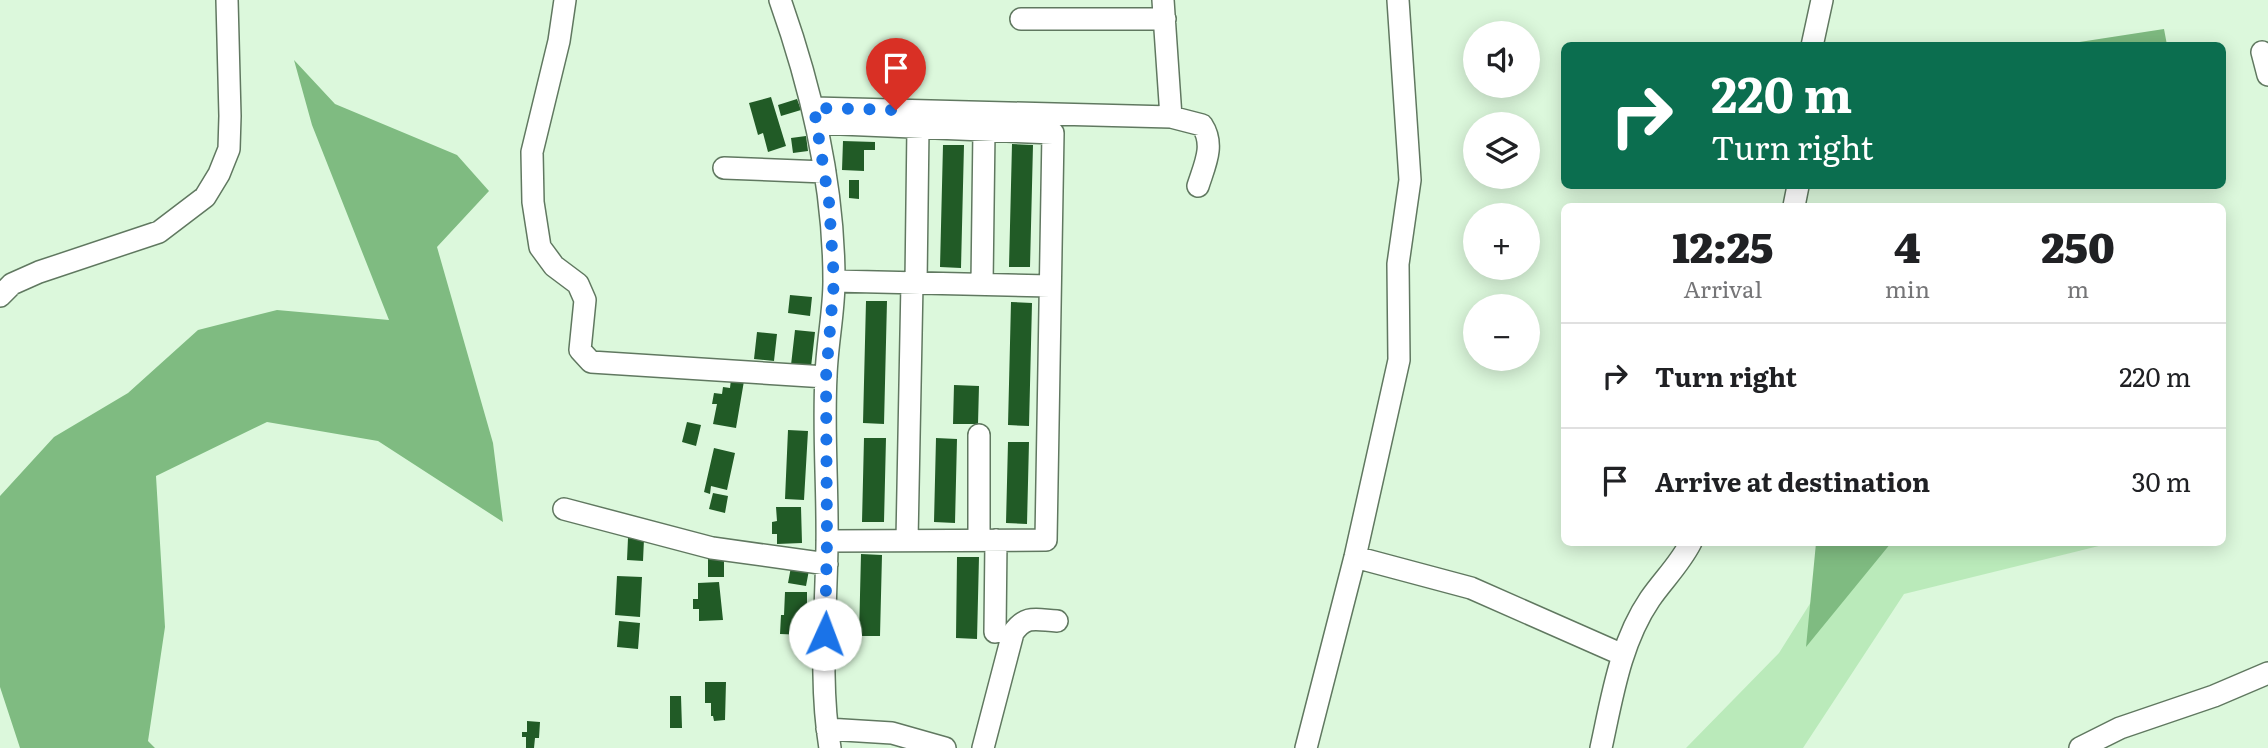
<!DOCTYPE html>
<meta charset="utf-8">
<style>
body{margin:0;font-family:Literata,serif;background:#f6f6f6;color:#202124;height:100vh;display:flex;flex-direction:column;font-size:26px;white-space:nowrap}
*{box-sizing:border-box;margin:0}
p{font-size:23px;color:#757577}
.icon{flex:none;width:38px;height:38px;fill:none;stroke:currentColor;stroke-width:2;stroke-linecap:round;stroke-linejoin:round}
.map{position:relative;flex:1;overflow:hidden}
.drawer{position:absolute;left:1561px;top:203px;width:665px;height:343px;display:flex;flex-direction:column;background:#fff;border-radius:10px;box-shadow:0 4px 18px #0003}
.drawer>*{flex:none}
.guide{position:absolute;left:1561px;top:42px;width:665px;height:147px;border-radius:10px;box-shadow:0 4px 18px #0003;background:#0b6e4f;color:#fff;overflow:hidden}
.fabs{position:absolute;left:1463px;top:21px;display:grid;gap:14px}
.fabs a{display:grid;place-items:center;width:77px;height:77px;border-radius:50%;background:#fff;box-shadow:0 4px 18px #0003;font-size:35px}
.pin{position:absolute;display:grid;place-items:center;width:60px;height:60px;color:#fff;margin:-72px -30px;border-radius:50% 50% 50% 0;rotate:-45deg;box-shadow:0 0 7px #0007}
.pin .icon{rotate:45deg}
.me{position:absolute;width:77px;margin:-38px;rotate:2deg;stroke-linejoin:round;filter:drop-shadow(0 0 5px #0008)}
.turn{display:flex;align-items:center;gap:24px;height:147px;padding:0 35px;font-size:32px}
.turn .icon{width:91px;height:91px;stroke-width:2.5}
.turn b{display:block;font-size:49px;line-height:60px}
.eta{display:flex;justify-content:space-evenly;align-items:center;height:119px;text-align:center}
.eta b{font-size:42px;font-weight:800;line-height:49px}
ul{padding:0;list-style:none}
li{display:flex;align-items:center;gap:21px;height:105px;padding:0 35px;border-top:2px solid #e0e0e0}
li div{flex:1}
li b{display:block;font-size:26px}
li em{font-style:normal}
.map>svg:first-child{display:block}
</style>
<div class="map">
<svg width="2268" height="748" viewBox="0 0 2268 748">
<rect width="100%" height="100%" fill="#dcf8dc"/>
<path fill="#baeaba" d="M1848 543H2111L1904 594 1803 748H1686L1779 653Z"/>
<path fill="#7fbb81" d="M294 60 335 104 457 155 489 191 437 247 493 443 503 522 378 441 267 422 156 476 165 627 148 741 155 748H20L0 687V496L54 437 128 393 198 330 277 310 389 320 312 125Z
M1816 543H1891L1806 647Z"/>
<path fill="#7eba80" d="M2164 29 2167 45H2060Z"/>
<path fill="#215b26" d="M771 97 786 146 768 152 763 133 758 135 749 103Z
M797 99 801 110 781 116 778 105Z
M806 136 808 151 793 153 791 138Z
M843 141 875 142V150H864V171L842 170Z
M1012 144 1033 145 1030 267H1009Z
M943 145H964L961 268 940 267Z
M849 180H859V199L849 198Z
M790 295 812 297 810 316 788 313Z
M866 301H887L884 424 863 423Z
M1011 302 1032 303 1029 426 1008 425Z
M795 330 815 332 811 367 791 365Z
M757 332 777 334 774 361 754 359Z
M731 379 744 381 736 428 713 424 717 404H712L714 393 722 394 723 387 730 388Z
M954 385 979 386 978 424H953Z
M687 422 701 425 696 446 682 442Z
M788 430 808 431 804 500 785 499Z
M864 438H886L884 522H862Z
M936 438 957 439 955 523 934 522Z
M1008 442H1029L1027 524 1006 523Z
M714 448 735 453 727 490 711 486 710 494 704 492Z
M713 493 728 496 725 513 709 509Z
M776 507H801L802 543 777 544V534H772V522L777 521Z
M628 538 644 539 643 561 627 560Z
M861 554 882 555 880 636H859Z
M957 557H979L977 639 956 638Z
M708 558H724V577H708Z
M791 567 809 570 806 586 788 583Z
M617 576 642 577 640 617 615 615Z
M719 582 723 620 699 621V609H693V599H698V583Z
M785 592H807V635L780 634 781 615H784Z
M619 621 640 623 638 649 617 647Z
M705 682H726L725 720 714 721 713 716H711V703H705Z
M670 696H681L682 728H670Z
M527 721 540 722 539 738H535L534 748H526V737H522V732H527Z"/>
<g fill="none" stroke-linecap="round" stroke-linejoin="round">
<g stroke="#607860" stroke-width="24">
<path id="minor" d="M565 0 559 41 532 152 533 202 540 247 554 266 578 284 585 300 580 350 591 362 826 377
M780 0C812 90 834 185 834 281 834 312 827 344 826 376 823 433 828 490 827 546 826 613 819 682 830 748
M1021 19H1165
M1812 46 1822 0
M2262 52 2268 75
M814 108 1171 117 1163 0
M1171 117 1202 125C1215 145 1205 164 1198 186
M817 123 1053 133 1046 540 827 541
M724 168 825 172
M1794 206 1798 186
M834 281 1050 286
M916 283 918 127
M982 284 984 130
M0 296 12 284 39 272 159 232 205 197 219 174 229 149 230 116 227 0
M979 435V540
M564 509 712 548 827 564
M907 540 912 283
M1355 557 1471 588 1623 655
M995 632 996 540
M827 729 892 733 945 748
M983 748 1013 633C1026 614 1037 620 1057 621
M1306 748 1355 557 1399 360 1398 264 1410 180 1398 0
M1601 748C1612 698 1620 643 1650 599 1663 580 1680 564 1691 542
M2080 748 2120 728 2214 696 2268 673"/>
</g>
<use href="#minor" stroke="#fff" stroke-width="21"/>
</g>
<g fill="none" stroke-linecap="round" stroke-linejoin="round">
<path stroke="#1a73e8" stroke-width="12" stroke-dasharray="0 21.6" d="M825 634 827 541 826 377 834 281 829 202 814 108 896 110"/>
</g>
</svg>
<div class="fabs">
<a><svg class="icon" aria-label="sound" viewBox="0 0 24 24"><path d="M4 9h4l5-4v14l-5-4H4zM17 9q2 3 0 6"/></svg></a>
<a><svg class="icon" aria-label="layers" viewBox="0 0 24 24"><path d="M12 4l9 5-9 5-9-5zM3 14l9 5 9-5"/></svg></a>
<a>+</a>
<a>−</a>
</div>
<div class="pin" style="left:896px;top:110px;background:#d93025"><svg class="icon" aria-label="arrive" viewBox="0 0 24 24"><path d="M6 21V4h12l-3 4 3 4H6"/></svg></div>
<svg class="me" style="left:825px;top:634px" viewBox="-20 -20 40 40"><circle r="19" fill="#fff"/><path d="M0-13L10 11 0 6-10 11z" fill="#1a73e8"/></svg>
<div class="guide">
<div class="turn"><svg class="icon" aria-label="right" viewBox="0 0 24 24"><path d="M7 20v-9h11M14 6l5 5-5 5"/></svg><div><b>220 m</b>Turn right</div></div>
</div>
<section class="drawer">
<div class="eta">
<div><b>12:25</b><p>Arrival</p></div>
<div><b>4</b><p>min</p></div>
<div><b>250</b><p>m</p></div>
</div>
<ul>
<li><svg class="icon" aria-label="right" viewBox="0 0 24 24"><path d="M7 20v-9h11M14 6l5 5-5 5"/></svg><div><b>Turn right</b></div><em>220 m</em></li>
<li><svg class="icon" aria-label="arrive" viewBox="0 0 24 24"><path d="M6 21V4h12l-3 4 3 4H6"/></svg><div><b>Arrive at destination</b></div><em>30 m</em></li>
</ul>
</section>
</div>
